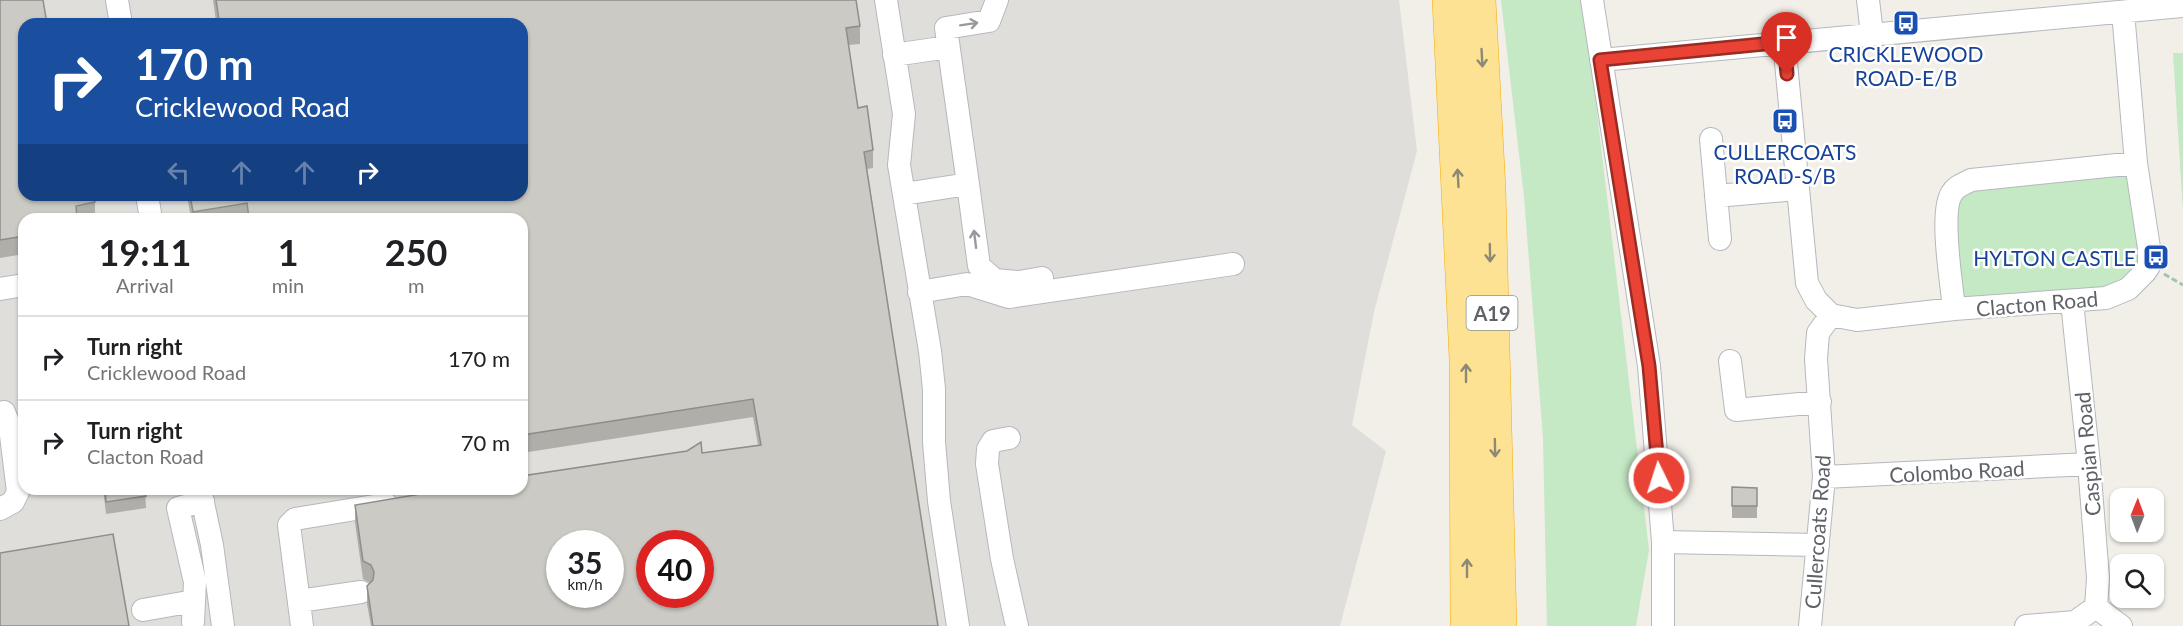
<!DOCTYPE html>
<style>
body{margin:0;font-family:Lato,sans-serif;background:#f2f2f2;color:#202124;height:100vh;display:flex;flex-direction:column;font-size:22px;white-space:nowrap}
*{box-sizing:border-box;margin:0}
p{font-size:20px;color:#757577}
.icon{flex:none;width:33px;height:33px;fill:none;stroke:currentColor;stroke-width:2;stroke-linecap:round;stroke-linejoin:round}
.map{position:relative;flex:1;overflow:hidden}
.panel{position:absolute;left:18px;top:213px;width:510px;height:282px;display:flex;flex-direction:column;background:#fff;border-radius:18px;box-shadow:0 2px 4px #0004}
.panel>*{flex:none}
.banner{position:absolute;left:18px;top:18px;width:510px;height:183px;border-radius:18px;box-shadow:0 2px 4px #0004;background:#1a4fa0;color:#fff;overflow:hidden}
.needle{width:39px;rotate:1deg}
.fabs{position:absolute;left:2110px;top:488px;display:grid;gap:12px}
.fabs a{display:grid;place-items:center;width:54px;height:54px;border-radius:12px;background:#fff;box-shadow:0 2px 4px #0004;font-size:30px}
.speed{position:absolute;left:546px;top:530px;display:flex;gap:12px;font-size:30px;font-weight:700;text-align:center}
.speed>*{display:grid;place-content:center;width:78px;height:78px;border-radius:50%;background:#fff;box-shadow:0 2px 4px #0004;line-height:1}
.speed small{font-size:15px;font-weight:400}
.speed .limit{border:9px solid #d22;background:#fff;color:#111}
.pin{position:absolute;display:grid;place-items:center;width:51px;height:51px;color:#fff;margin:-62px -26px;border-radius:50% 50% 50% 0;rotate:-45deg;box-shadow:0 0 6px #0007}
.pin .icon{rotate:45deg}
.me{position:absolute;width:66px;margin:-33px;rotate:356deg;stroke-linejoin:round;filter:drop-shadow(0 0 4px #0008)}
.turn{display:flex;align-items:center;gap:21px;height:126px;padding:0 18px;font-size:27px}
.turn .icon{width:78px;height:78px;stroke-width:2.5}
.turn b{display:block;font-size:42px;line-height:51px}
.lanes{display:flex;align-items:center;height:57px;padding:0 18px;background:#0003;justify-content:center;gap:30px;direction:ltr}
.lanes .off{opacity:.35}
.eta{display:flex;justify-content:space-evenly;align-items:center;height:102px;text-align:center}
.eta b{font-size:36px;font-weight:700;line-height:42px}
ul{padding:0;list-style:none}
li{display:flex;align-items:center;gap:18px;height:84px;padding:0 18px;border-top:2px solid #e0e0e0}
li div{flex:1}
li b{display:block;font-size:22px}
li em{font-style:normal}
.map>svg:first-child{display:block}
</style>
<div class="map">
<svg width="2183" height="626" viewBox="0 0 2183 626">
<rect width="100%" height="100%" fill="#f1efe8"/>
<path fill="#e0deda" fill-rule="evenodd" d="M0 0H1399L1417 151 1374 312 1352 425 1386 451 1340 626H0ZM24 24H522V195H24ZM24 219H522V489H24ZM560 543H610V594H560ZM650 543H700V594H650Z"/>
<path fill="#c5e8c5" d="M1501 0H1580L1591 62 1649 550 1636 626H1547L1543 438 1524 197Z
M2173 53H2183V211Z
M2136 163 2149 248 2128 289 1954 309 1951 194Z"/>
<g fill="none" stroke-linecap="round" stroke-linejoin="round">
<g stroke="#b5b8bc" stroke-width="24">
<path id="minor" d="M117 0 121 24
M886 0 904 114 899 165 930 351 934 389V442L939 501 958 626
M1592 0 1649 366 1663 542V626
M1868 0 1872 34
M1784 42 1807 283 1816 300 1831 315 1857 320 1954 309 2106 298 2128 289 2145 272 2149 266V248L2136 163 2123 12
M894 55 948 47
M1601 60 2183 6
M1711 139 1720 239
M968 184 979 266 995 280 1019 282 1042 278
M904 194 968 184 946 28 989 21 997 0
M147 195 151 219
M1716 196 1797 189
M0 289 24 285
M919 292 967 284 1009 297 1233 264
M1954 309C1952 285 1939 212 1952 193 1956 186 1964 184 1971 180L2136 163
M1730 361 1736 410 1820 402
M0 413 4 412 10 427 18 492 13 502 0 509
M1009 438 993 441 988 449 987 464 1002 559 1017 626
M1824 477 2089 464
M200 489 212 545 223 626
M1663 542 1818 545
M299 601 361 592
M2096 607 2121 626
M143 610 194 601
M193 622 195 582 178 508 203 501
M302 626 289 525 295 519 386 504
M1810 626 1824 477 1816 359 1818 333 1831 315
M2026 626 2075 622 2096 607 2098 578 2089 464 2072 302"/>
</g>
<g stroke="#f9ab00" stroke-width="34">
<path id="highway" d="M1449 0 1466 359 1467 626
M1479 0 1489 190 1500 626"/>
</g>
<path stroke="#9cc7a9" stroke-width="3" stroke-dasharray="6 3" stroke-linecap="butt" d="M2164 274 2183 285"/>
<use href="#minor" stroke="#fff" stroke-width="22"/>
<use href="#highway" stroke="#fde293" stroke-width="33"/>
</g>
<path fill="#afaea9" d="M0 0 24 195 95 202V219H24V254L0 258V272Z
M213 0H856L860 26V44L848 45 858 108 873 150V168L867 169 938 626H371L367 604V586L370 583 363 579 355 523V505L524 477 758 445 753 417 522 453V219H191L187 195H522L216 21Z
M1732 487 1757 488V518H1732Z
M103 489H145L146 508 106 514Z"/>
<path fill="#cccac5" stroke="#8f8d8a" stroke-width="1.5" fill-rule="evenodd" d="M0 0H43L47 24H24V195H94L95 202 76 206 77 219H24V236L0 240Z
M216 0H856L860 26 846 28 858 108 867 106 873 150 864 152 938 626H373L367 586 373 580 374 572 371 565 363 561 355 505 450 489H522V476L687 451 701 442 702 453 761 445 753 399 522 435V219H249L247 203 193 212 190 195H522V24H192L219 20ZM560 543H610V594H560ZM650 543H700V594H650Z
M1732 487 1757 488V506H1732Z
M105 489H145L146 496 106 502Z
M113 534 129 626H0V553Z"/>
<defs><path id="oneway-shaft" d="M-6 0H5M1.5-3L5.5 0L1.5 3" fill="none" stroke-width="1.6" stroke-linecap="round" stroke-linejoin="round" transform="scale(1.5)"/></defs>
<g stroke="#979a9d">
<use href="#oneway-shaft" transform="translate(969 24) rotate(-9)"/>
<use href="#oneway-shaft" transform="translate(975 239) rotate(-97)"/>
</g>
<g stroke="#8e8975">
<use href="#oneway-shaft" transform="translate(1482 58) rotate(87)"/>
<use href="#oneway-shaft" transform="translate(1458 178) rotate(-93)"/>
<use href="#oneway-shaft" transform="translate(1490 253) rotate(89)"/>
<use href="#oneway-shaft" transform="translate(1466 373) rotate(-90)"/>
<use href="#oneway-shaft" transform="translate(1495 448) rotate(89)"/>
<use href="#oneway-shaft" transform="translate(1467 568) rotate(-90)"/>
</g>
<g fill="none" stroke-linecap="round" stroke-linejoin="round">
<g stroke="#982c22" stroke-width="15">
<path id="route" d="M1659 478 1649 366 1600 60 1784 42 1787 74"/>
</g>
<use href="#route" stroke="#ea4335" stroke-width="10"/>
</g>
<defs>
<g id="bus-square" transform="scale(1.35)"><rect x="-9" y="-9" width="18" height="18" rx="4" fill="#1a4fb4" stroke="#fff"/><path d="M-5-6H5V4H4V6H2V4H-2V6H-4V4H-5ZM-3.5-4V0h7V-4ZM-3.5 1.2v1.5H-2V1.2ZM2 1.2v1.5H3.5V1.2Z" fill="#fff"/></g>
</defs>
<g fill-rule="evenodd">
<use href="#bus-square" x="1906" y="23"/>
<use href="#bus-square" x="1785" y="121"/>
<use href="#bus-square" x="2156" y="257"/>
</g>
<g text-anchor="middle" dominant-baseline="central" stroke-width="5" stroke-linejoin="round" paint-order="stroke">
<rect fill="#fff" stroke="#8f9295" stroke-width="1.5" x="1466.5" y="296" width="51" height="34" rx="4.5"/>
<g font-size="20" font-weight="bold" fill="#5f6368">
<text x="1492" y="313">A19</text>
</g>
<g font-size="21" fill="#164399" stroke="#fff">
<text x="1906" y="53">CRICKLEWOOD<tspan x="1906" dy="24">ROAD-E/B</tspan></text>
<text x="1785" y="151">CULLERCOATS<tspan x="1785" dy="24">ROAD-S/B</tspan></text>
<text x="2136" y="257" text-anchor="end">HYLTON CASTLE</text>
</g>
<g font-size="21" fill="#5f6368" stroke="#fff">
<text transform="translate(2037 303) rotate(-5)">Clacton Road</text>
<text transform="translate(2087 454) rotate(-95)">Caspian Road</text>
<text transform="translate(1957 471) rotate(-3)">Colombo Road</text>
<text transform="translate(1817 532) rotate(-86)">Cullercoats Road</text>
</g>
</g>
</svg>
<div class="fabs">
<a><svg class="needle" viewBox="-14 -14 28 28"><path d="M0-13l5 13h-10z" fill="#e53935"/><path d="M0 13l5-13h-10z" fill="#757577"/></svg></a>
<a><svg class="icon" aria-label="search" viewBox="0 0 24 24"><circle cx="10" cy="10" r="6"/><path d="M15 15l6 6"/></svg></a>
</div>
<div class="speed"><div>35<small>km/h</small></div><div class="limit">40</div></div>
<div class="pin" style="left:1787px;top:74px;background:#d93025"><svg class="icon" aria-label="arrive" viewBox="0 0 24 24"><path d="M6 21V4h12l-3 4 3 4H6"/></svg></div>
<svg class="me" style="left:1659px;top:478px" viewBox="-20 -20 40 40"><circle r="17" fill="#ea4335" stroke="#fff" stroke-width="3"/><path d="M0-11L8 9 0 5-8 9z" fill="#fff"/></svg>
<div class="banner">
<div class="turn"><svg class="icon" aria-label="right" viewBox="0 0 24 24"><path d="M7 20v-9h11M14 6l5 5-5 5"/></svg><div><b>170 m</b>Cricklewood Road</div></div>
<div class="lanes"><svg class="icon off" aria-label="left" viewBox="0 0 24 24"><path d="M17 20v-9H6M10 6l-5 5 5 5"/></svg><svg class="icon off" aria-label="ahead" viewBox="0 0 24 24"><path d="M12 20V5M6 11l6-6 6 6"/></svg><svg class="icon off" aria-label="ahead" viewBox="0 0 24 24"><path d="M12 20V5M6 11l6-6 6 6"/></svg><svg class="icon" aria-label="right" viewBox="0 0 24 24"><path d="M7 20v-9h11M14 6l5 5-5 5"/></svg></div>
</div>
<section class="panel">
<div class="eta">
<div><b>19:11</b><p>Arrival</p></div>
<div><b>1</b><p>min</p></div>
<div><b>250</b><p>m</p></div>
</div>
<ul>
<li><svg class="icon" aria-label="right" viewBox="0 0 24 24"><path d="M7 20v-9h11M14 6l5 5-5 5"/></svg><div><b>Turn right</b><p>Cricklewood Road</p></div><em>170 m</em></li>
<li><svg class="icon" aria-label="right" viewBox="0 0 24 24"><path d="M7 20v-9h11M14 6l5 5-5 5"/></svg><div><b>Turn right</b><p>Clacton Road</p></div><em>70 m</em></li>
</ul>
</section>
</div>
